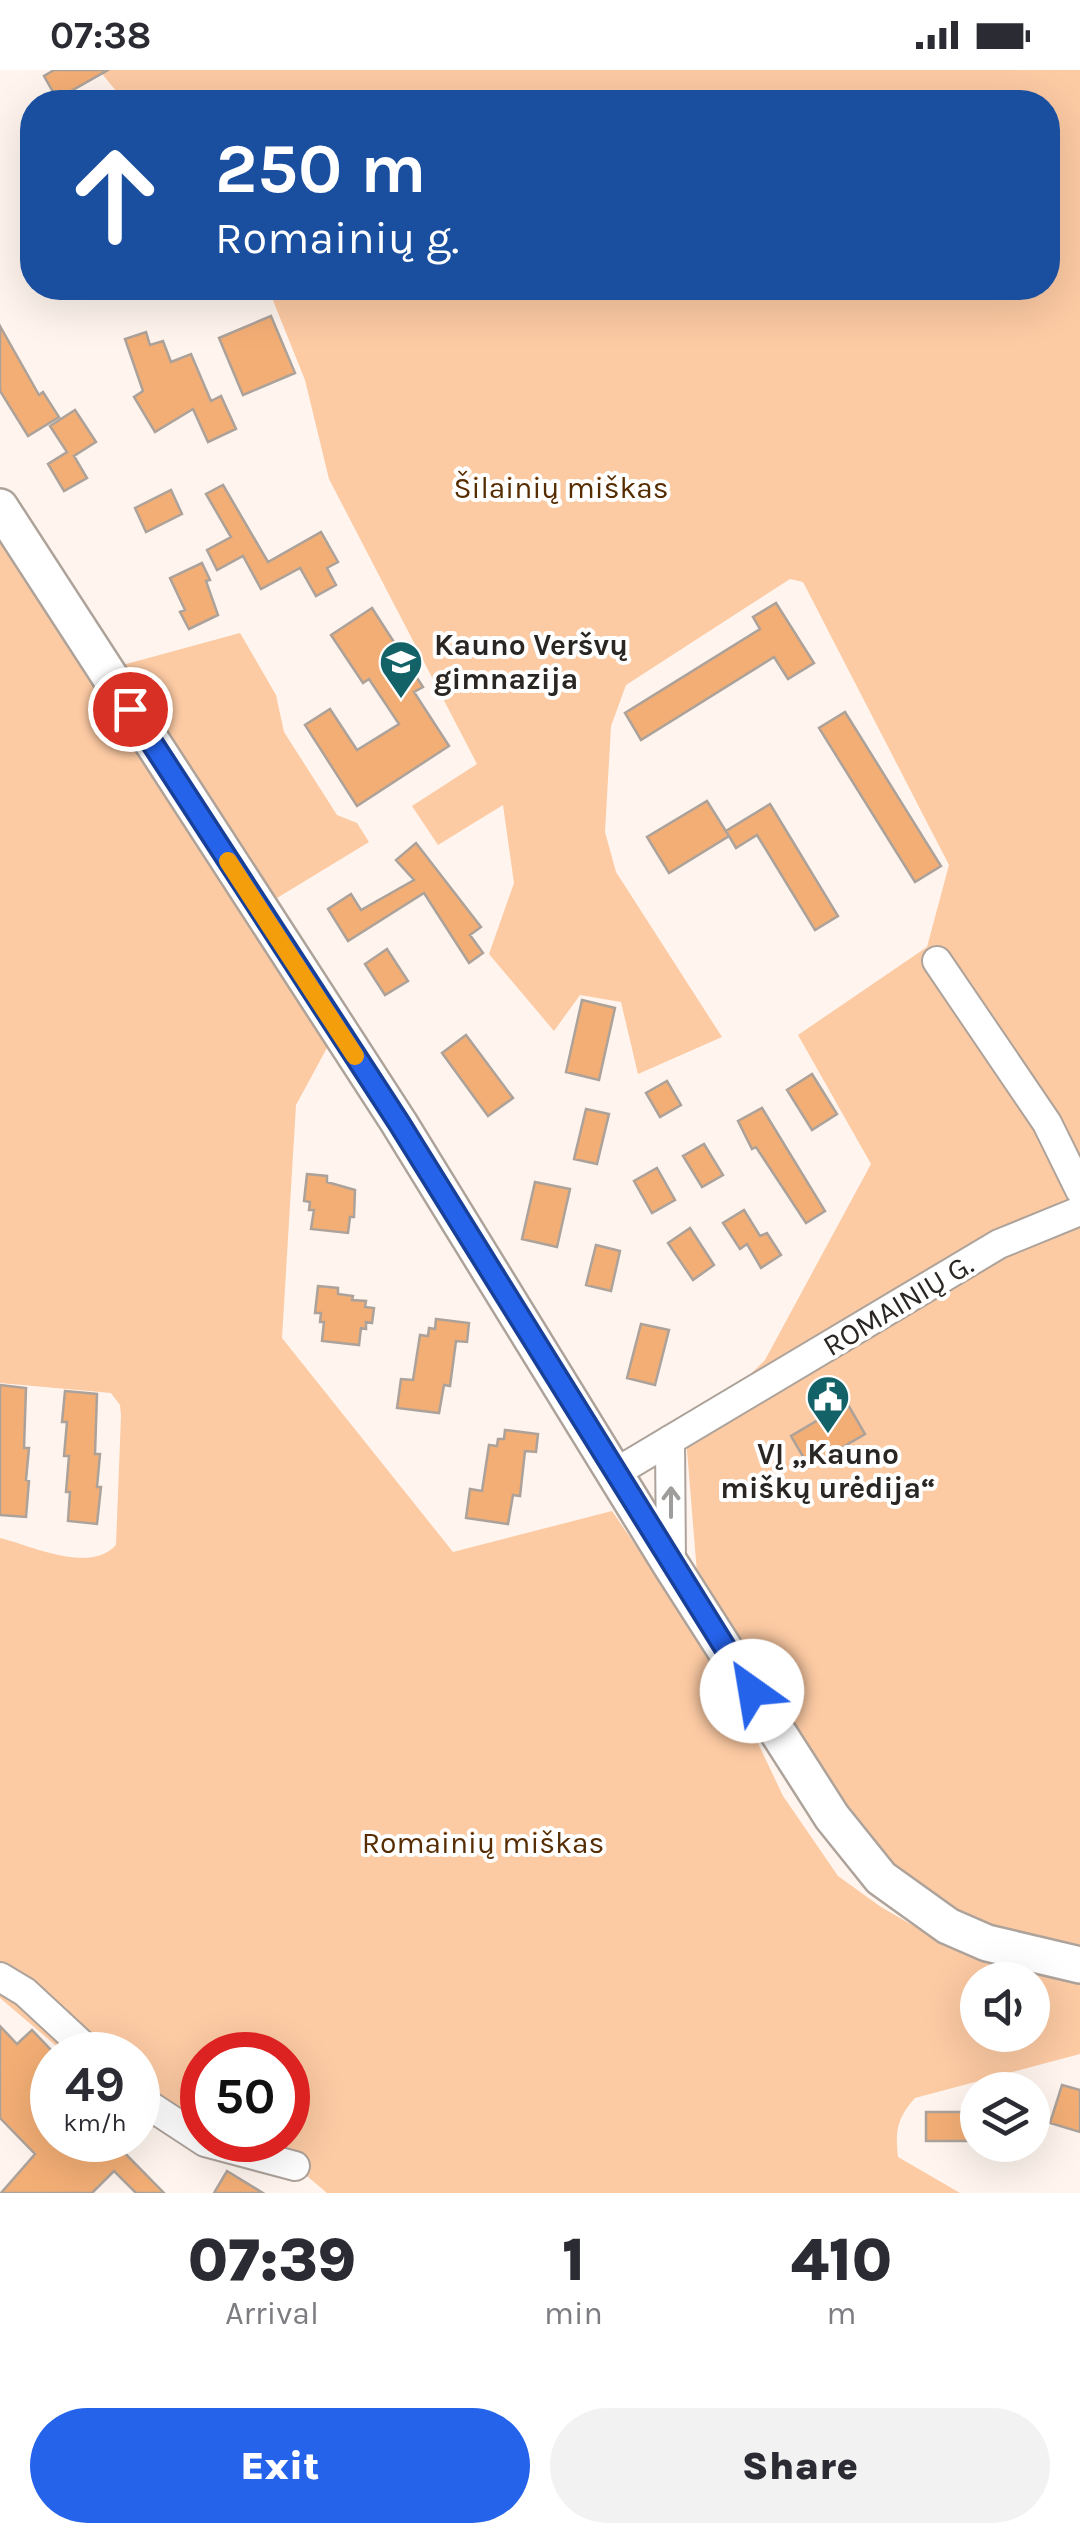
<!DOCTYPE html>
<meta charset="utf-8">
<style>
body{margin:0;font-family:Karla,sans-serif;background:#f2f2f3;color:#2b2b33;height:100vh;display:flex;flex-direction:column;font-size:38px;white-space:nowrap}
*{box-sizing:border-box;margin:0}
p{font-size:32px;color:#7c7c81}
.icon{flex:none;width:55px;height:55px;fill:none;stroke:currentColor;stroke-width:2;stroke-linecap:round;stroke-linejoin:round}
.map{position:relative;height:2123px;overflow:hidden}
.sheet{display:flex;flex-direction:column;background:#fff;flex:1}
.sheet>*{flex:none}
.top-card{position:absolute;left:20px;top:20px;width:1040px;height:210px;border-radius:40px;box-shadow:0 10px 40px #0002;background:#1a4fa0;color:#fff;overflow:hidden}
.fabs{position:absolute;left:960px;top:1892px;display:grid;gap:20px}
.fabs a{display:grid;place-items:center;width:90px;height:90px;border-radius:50%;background:#fff;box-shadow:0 10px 40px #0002;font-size:50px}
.speed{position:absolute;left:30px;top:1962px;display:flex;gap:20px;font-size:50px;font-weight:700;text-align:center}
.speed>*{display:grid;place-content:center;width:130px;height:130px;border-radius:50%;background:#fff;box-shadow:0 10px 40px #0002;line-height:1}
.speed small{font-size:25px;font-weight:400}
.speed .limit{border:15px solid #d22;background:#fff;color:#111}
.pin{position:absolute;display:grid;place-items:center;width:85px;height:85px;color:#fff;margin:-42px;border:5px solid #fff;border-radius:50%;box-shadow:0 2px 10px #0007}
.me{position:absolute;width:110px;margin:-55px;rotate:328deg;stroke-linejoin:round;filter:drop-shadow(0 0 8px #0008)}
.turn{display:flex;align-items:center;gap:35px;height:210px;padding:0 30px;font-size:45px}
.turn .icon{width:130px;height:130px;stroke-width:2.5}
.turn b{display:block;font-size:70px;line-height:85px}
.eta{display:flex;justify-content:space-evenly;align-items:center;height:170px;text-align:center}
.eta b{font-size:60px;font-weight:800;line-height:70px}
.action{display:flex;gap:20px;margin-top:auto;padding:20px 30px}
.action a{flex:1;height:115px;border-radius:60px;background:#2563eb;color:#fff;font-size:40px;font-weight:800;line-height:115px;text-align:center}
.action a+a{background:#f2f2f3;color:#2b2b33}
.status{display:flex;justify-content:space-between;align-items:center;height:70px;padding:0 50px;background:#fff;direction:ltr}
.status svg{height:28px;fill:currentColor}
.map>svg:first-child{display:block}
</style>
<div class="status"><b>07:38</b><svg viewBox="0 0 49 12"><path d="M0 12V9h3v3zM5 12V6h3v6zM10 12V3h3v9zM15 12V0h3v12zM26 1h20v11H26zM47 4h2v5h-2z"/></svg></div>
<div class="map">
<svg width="1080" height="2123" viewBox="0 0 1080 2123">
<rect width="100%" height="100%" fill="#fff5ee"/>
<path fill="#fccaa3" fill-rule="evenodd" d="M99 0H1080V1875L980 1852 914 1815 851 1748 784 1649 697 1503 686 1368 765 1290 871 1094 798 965 927 877 949 795 803 512 790 509 626 615 611 656 605 762 616 802 722 967 638 1004 621 932 580 925 554 961 489 884 514 813 503 735 438 775 412 736 477 694 329 409 305 310 268 218H1048V32H125Z
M0 470 86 605 240 563 276 625 284 662 337 745 357 753 369 772 246 847 328 976 296 1035 282 1268 453 1482 612 1441 729 1612 783 1726 838 1806 881 1837 947 1875 1032 1901 1080 1908V1984L915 2028C897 2048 895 2061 898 2087L960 2123H327L275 2079 248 2070H288V1985H202V2062L151 2057 138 2045V1985H67L0 1928V1468C32 1476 90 1504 116 1475L121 1346 120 1335 111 1323 0 1313ZM978 1910H1032V1965H978Z"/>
<path fill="#f3ae75" stroke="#ada29a" stroke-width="2.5" d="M54 0H108L57 29 44 6Z
M271 246 295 303 243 325 219 268Z
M0 256 39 325 43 322 59 347 28 366 0 321Z
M146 262 150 275 163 271 171 292 191 284 211 331 221 326 236 359 208 372 193 339 155 362 134 327 143 321 125 269Z
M75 340 96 372 74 386 87 408 64 421 48 394 67 382 50 356Z
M223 415 268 492 321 462 338 492 327 498 336 515 316 526 300 498 261 519 243 486 217 500 207 480 231 467 206 424Z
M171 420 182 444 146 462 135 438Z
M202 493 210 510 206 511 218 545 189 559 180 542 185 540 170 508Z
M776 533 814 593 788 609 774 587 641 670 625 643 760 559 753 547Z
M372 538 423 617 414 622 449 676 357 736 305 655 330 639 357 680 399 654 369 609 363 613 331 565Z
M845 642 941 796 915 812 819 658Z
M707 731 729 766 669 803 647 767Z
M770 734 838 846 815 860 757 765 736 778 726 761Z
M416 773 481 857 470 865 483 883 469 893 424 823 348 871 328 839 351 824 361 840 414 810 396 790Z
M387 879 408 911 385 925 365 894Z
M582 930 615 938 599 1010 566 1002Z
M466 965 513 1028 488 1046 442 983Z
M812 1004 837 1044 812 1060 787 1020Z
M667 1011 681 1035 660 1047 646 1023Z
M762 1038 825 1141 806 1153 756 1077 752 1079 738 1051Z
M586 1039 609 1044 597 1094 574 1089Z
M704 1074 723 1105 702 1117 683 1086Z
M657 1098 675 1130 652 1143 634 1111Z
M307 1104 327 1106V1112L355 1120 354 1147H350L348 1163 311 1159 314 1140H309L310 1132 304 1131Z
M535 1112 570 1119 557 1177 522 1169Z
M744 1140 760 1166 767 1163 781 1185 761 1198 747 1174 740 1179 723 1153Z
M690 1158 714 1195 693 1210 668 1173Z
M596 1175 620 1181 611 1221 586 1215Z
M318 1216 338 1218V1224L353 1226 352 1230 366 1231 365 1237 374 1238 372 1253 366 1252V1259L361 1258 359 1275 322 1271 324 1252H320L321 1243H315Z
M436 1249 469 1253 467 1272 456 1271 450 1316 444 1315 439 1343 397 1338 401 1309 413 1310 420 1265 428 1266 429 1258 435 1259Z
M641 1254 669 1260 655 1315 627 1308Z
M0 1315 26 1318 24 1378H29L26 1410 29 1411 26 1447 0 1445Z
M65 1321 97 1324 95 1384H100L97 1417H101L97 1454 68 1451 70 1422H66L69 1386H64L67 1352H62Z
M847 1333 865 1364 809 1397 791 1366Z
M505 1360 538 1364 536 1382 525 1381 520 1426 513 1425 508 1454 466 1448 470 1419 482 1421 489 1375 497 1376 498 1369H504Z
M0 1956 17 1974 32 1960 52 1981V2070H112L164 2123H136L114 2101 92 2123H1L35 2084 0 2048Z
M1062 2015 1080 2020V2062L1050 2053Z
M926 2042H968V2071H926Z
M227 2101 263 2123H214Z"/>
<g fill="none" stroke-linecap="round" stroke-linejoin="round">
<g stroke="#aea39a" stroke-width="32">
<path id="minor" d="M937 891 1047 1053 1080 1120
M670 1370 671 1495
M615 1403 999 1174 1080 1141
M0 1907 25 1922 93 1985
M138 2028 205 2072 295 2096"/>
</g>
<g stroke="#aea39a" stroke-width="40">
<path id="major" d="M0 437 399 1053 671 1495 832 1747 881 1808 948 1856 987 1873 1080 1895"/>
</g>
<use href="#minor" stroke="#fff" stroke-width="28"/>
<use href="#major" stroke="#fff" stroke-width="35"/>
</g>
<defs><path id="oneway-shaft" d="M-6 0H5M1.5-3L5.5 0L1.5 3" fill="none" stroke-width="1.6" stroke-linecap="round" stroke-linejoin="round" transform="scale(2.5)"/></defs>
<use stroke="#9f9d9c" href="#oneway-shaft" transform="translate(671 1432) rotate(-90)"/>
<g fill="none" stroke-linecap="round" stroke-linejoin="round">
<g stroke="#184099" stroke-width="25">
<path id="route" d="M130 639 399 1053 752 1621"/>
</g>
<use href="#route" stroke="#2563eb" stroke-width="18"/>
<path stroke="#f59e0b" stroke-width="18" d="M228 791 355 986"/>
</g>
<defs>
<g id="school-pin" transform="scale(2.25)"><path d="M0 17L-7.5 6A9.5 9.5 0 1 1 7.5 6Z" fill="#126267" stroke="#fff"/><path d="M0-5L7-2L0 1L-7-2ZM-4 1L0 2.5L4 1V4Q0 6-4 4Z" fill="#fff"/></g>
<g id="civic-pin" transform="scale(2.25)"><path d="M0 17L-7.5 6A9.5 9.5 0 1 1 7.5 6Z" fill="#126267" stroke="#fff"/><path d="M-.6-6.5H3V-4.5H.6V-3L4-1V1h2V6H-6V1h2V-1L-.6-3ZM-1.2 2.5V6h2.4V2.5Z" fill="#fff"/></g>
</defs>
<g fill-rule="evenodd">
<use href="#school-pin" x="401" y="592"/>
<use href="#civic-pin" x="828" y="1327"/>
</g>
<g text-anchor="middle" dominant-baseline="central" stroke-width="8" stroke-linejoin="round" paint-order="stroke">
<g font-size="30" fill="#572c00" stroke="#fff">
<text x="561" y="418">Šilainių miškas</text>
<text x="483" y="1773">Romainių miškas</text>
</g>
<g font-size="30" font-weight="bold" fill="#2a2623" stroke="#fff" text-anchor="start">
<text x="434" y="575">Kauno Veršvų<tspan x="434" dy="34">gimnazija</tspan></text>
<text x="828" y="1384" text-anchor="middle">VĮ „Kauno<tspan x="828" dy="34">miškų urėdija“</tspan></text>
</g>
<g font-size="30" fill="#2a2623" stroke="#fff">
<text transform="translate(898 1235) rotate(-31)">ROMAINIŲ G.</text>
</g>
</g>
</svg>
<div class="fabs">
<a><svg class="icon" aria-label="sound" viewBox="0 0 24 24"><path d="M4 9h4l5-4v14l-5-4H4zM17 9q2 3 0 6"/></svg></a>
<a><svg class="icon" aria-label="layers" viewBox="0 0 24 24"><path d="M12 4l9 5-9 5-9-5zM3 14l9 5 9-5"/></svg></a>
</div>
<div class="speed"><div>49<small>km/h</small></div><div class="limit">50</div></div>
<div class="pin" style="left:130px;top:639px;background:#d93025"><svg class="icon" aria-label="arrive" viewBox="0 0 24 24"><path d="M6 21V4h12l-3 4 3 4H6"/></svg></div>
<svg class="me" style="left:752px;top:1621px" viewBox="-20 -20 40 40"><circle r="19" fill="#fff"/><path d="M0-13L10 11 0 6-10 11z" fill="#2563eb"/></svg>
<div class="top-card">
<div class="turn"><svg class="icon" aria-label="ahead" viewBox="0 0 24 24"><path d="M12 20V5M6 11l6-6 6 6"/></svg><div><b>250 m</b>Romainių g.</div></div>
</div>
</div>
<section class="sheet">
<div class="eta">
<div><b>07:39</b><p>Arrival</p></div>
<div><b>1</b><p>min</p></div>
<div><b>410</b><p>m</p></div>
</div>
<div class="action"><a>Exit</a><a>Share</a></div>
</section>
